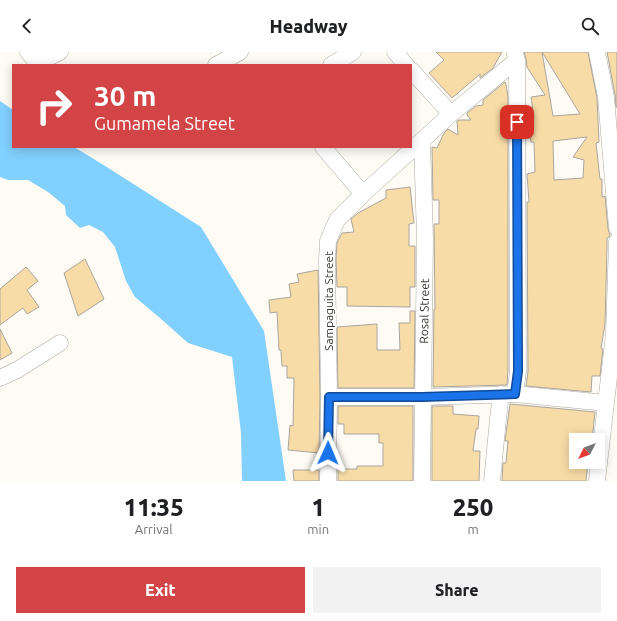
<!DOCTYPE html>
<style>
body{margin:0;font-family:Ubuntu,sans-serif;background:#f2f2f2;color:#202124;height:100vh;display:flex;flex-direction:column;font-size:15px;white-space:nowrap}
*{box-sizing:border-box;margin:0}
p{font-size:13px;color:#757577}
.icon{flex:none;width:22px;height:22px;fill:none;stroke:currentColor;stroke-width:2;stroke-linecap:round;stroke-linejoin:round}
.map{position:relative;height:429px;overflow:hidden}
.sheet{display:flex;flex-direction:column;background:#fff;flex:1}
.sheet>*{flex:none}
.banner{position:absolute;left:12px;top:12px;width:400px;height:84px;border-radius:0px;box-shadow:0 2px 10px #0003;background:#d34446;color:#fff;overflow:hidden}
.needle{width:26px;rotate:228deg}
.controls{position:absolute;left:569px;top:381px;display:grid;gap:8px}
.controls a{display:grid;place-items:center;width:36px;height:36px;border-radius:0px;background:#fff;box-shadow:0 2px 10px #0003;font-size:20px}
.pin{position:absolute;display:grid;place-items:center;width:34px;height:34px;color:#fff;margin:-17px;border-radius:8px;box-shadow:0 2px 6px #0006}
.me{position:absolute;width:44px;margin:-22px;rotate:1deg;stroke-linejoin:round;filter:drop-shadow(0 0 3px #0008)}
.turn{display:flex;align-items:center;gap:14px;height:84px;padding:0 16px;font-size:18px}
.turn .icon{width:52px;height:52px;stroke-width:2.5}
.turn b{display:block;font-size:28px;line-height:34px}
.eta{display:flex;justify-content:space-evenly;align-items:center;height:68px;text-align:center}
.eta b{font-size:24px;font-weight:800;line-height:28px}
.button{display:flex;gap:8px;margin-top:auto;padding:8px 16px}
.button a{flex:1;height:46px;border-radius:0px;background:#d34446;color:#fff;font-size:16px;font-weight:800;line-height:46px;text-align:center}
.button a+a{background:#f2f2f2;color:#202124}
header{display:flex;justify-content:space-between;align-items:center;height:52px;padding:0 16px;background:#fff;font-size:18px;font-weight:800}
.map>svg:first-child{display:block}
</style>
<header><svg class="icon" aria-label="back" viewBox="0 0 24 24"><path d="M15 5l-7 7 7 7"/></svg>Headway<svg class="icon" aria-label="search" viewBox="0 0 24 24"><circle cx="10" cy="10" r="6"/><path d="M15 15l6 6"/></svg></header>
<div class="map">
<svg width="617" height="429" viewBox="0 0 617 429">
<rect width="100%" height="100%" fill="#fefbf5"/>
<path fill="#82d0fd" d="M0 49 13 58V95H74L102 112 201 175 264 279 286 429H242L241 381 232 305 188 291 160 266 135 245 126 229 115 195 103 180 89 173 80 176 66 163 65 154 48 140 28 128H8L0 125Z"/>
<path fill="#f8dca7" stroke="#a9a59e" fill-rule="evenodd" d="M436 0H502L493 16 480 26V22L452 46 429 21 444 8Z
M524 0H542L553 64 580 62 542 0H588L597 46 599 90 596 91 600 127H602V145L605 144 608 177 610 183 608 186H607V195L605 272 601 296 603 297 600 324H592L591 340 526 334 528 319 527 150H529L527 122 535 120 534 90H531L527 67 534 66 531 45 545 43 527 15 526 7ZM587 85 573 105 584 108 583 126 554 128 553 89Z
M607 0H617V55H616L615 43Z
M505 30 506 32 508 45V318L507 333 433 335 434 257H435L434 172H439V148H433L432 95 437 96 444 81 448 77 458 83 457 69 459 68H471L467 63V61L476 54 483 53V48Z
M410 135 414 171 409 172V194H415V235H410V255L347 254V235H337L336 208 337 191 342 181 354 180 351 167 358 161 386 146V138Z
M85 207 104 247 78 264 64 221Z
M26 215 38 229 27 238 39 255 27 262 23 256 0 273V237Z
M318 218 320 345 319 401 288 398 290 373 293 374 294 326H287V314H282L281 298H279L277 260 270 261 269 248 291 245 289 232 299 230 297 222Z
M410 259H415L414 336H338L337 275 377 272V298H400L399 271H410Z
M0 277 12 301 0 308Z
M510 352 595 360 592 388H576V410H588L586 429H502L503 411H506L508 389H505Z
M338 354H413V429H338V417H357V414H383V391H379V382H344V372H338Z
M432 354H453V362L479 364 478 377H476L473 399H480L479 429H432Z
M293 418H319V429H294Z"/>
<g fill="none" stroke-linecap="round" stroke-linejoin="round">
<g stroke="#ada9a1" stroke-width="17">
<path id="street" d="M28 0 34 7 41 9 60 0
M395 0 406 13
M597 0 606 45 617 176
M216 13 240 0
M331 13 353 0
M411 18 451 62
M323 95 363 142
M0 326 17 318 60 291
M515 342 518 319 517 8 515 2
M329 345H422L515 342 606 351
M328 429 329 345 327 208 328 189 337 168 363 142 451 62 517 8
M422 429 425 186 422 88
M492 429 498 367 501 342
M597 429 614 282 617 189"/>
</g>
<use href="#street" stroke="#fff" stroke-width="16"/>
</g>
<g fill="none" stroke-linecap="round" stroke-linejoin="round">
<g stroke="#114b97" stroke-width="10">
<path id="route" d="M328 401 329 345H422L515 342 518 319 517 70"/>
</g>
<use href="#route" stroke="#1a73e8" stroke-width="7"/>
</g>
<g text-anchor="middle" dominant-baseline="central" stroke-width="3.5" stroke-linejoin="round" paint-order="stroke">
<g font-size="12" fill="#363532" stroke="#fff">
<text transform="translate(328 249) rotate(-90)">Sampaguita Street</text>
<text transform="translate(424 259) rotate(-89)">Rosal Street</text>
</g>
</g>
</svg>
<div class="controls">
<a><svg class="needle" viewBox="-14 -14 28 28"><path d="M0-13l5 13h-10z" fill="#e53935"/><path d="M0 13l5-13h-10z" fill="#757577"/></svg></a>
</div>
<div class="pin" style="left:517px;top:70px;background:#d93025"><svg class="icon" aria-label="arrive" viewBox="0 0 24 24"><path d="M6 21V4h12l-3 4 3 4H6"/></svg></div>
<svg class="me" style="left:328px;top:401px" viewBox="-20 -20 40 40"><path d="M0-17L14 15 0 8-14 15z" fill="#1a73e8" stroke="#fff" stroke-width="4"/></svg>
<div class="banner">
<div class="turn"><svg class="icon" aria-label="right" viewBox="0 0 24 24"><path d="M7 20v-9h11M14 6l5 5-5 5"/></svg><div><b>30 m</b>Gumamela Street</div></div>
</div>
</div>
<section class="sheet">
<div class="eta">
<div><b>11:35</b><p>Arrival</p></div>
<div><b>1</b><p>min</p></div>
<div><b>250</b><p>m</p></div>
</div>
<div class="button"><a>Exit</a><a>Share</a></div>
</section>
